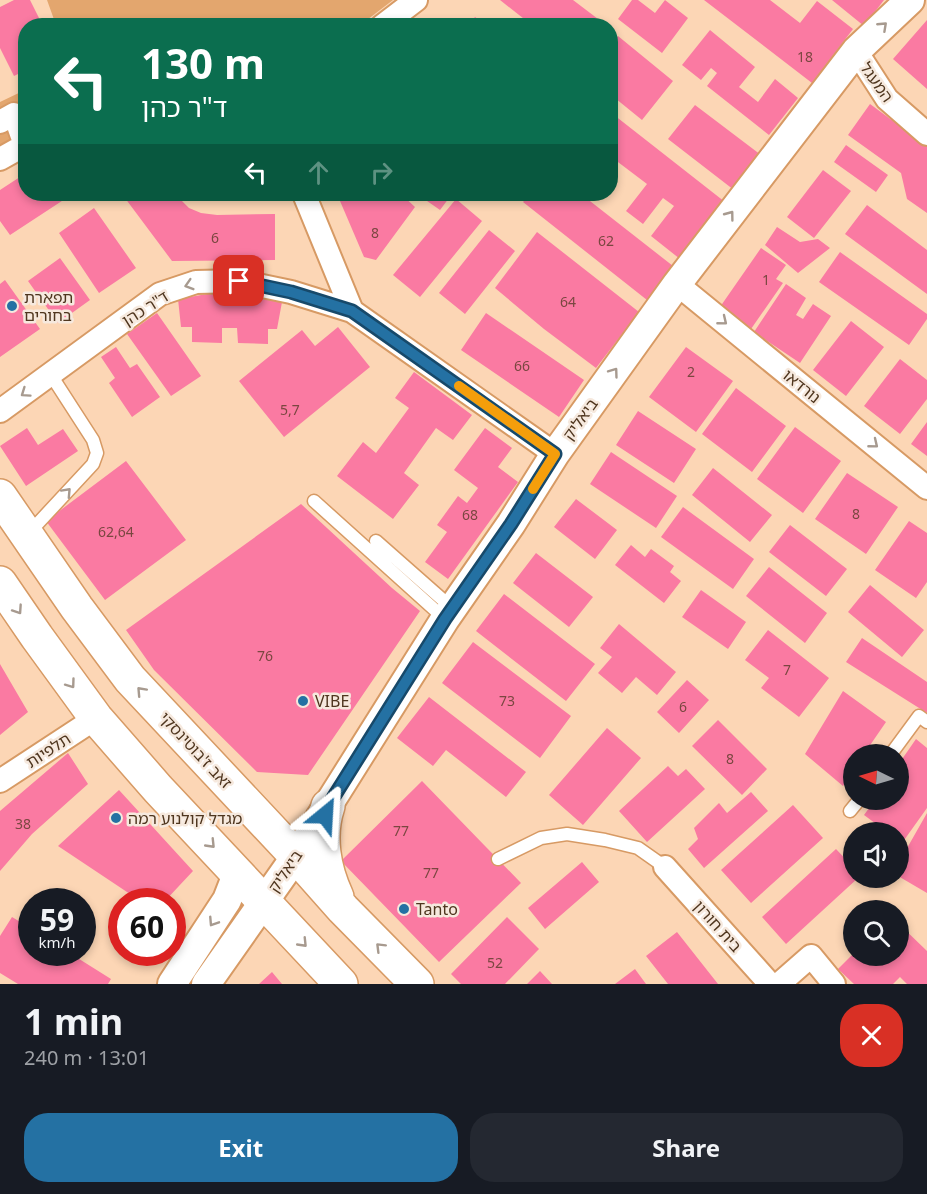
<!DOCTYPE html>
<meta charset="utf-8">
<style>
body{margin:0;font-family:"Noto Sans","Noto Sans Hebrew",sans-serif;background:#242831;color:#f1f3f6;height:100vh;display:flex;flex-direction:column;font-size:22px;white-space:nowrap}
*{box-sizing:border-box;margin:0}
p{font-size:20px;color:#9ea1a6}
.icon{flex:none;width:33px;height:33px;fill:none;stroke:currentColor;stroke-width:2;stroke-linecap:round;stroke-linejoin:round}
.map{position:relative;height:984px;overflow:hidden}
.side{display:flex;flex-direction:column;background:#171b24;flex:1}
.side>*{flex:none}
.hud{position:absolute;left:18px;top:18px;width:600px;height:183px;border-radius:24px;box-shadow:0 3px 9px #0003;background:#0b6e4f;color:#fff;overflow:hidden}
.needle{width:39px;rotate:275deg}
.controls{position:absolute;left:843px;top:744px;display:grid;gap:12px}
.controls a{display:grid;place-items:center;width:66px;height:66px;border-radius:50%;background:#171b24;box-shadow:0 3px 9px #0003;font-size:30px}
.speed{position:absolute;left:18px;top:888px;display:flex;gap:12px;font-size:30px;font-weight:700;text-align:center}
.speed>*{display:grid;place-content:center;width:78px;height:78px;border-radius:50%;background:#171b24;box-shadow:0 3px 9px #0003;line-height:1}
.speed small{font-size:15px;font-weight:400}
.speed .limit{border:9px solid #d22;background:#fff;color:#111}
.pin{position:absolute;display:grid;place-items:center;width:51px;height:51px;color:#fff;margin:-26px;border-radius:12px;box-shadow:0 3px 9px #0006}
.me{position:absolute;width:66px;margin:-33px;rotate:27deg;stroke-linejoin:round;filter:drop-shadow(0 0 4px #0008)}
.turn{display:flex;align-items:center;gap:21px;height:126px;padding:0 24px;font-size:27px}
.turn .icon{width:78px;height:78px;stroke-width:2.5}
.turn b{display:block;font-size:42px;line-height:51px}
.lanes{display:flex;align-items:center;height:57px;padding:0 24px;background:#0003;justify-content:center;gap:30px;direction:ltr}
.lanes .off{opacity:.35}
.round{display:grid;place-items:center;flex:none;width:63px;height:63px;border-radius:24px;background:#242831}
.summary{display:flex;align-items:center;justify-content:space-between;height:102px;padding:0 24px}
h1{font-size:36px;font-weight:700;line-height:45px}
.primary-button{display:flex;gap:12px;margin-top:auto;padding:12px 24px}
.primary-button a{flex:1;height:69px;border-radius:24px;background:#2471a3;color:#fff;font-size:24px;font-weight:700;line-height:69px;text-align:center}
.primary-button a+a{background:#242831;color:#f1f3f6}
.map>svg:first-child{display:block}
</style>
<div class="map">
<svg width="927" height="984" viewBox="0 0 927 984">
<rect width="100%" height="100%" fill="#fcd6b5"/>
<path fill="#e3a66e" d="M47 0H393L359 26 56 25Z
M25 90V153L0 168V102Z"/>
<path fill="#fa7aa2" d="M14 0H30L43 26H26V70L14 76 0 48V7Z
M500 0H573L602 22 600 26H533Z
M632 0H638L655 13 665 0 688 18 662 53 618 19Z
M704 0H770L800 23 817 1 853 29 812 83Z
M832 0H884L864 26Z
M475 17 487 26H468Z
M927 20V89L893 59Z
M710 30 755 67 739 87 758 102 775 79 798 98 769 135 707 86 717 73 711 68 701 80 682 65Z
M618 36 673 81 642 120 610 94V45Z
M870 104 927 146V213L907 199 901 173 848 135Z
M695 105 761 155 734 190 668 139Z
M614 115 725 202 680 259 651 236 674 206 663 198 643 224 626 211 647 184 610 156V120Z
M846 145 888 175 876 192 834 162Z
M823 170 851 191 814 238 787 217Z
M26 173V194H66L68 197 10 235 0 221V190Z
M122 194H175L189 208 201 213 217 215 275 214V260L172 261Z
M349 194H401L415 207 376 260 364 257 340 201Z
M417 194H452L440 210Z
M530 194H581L673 266 647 300 523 202Z
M456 199 482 221 420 297 393 275Z
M867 205 927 250V294L845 234Z
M94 208 136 268 99 293 59 233Z
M777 227 800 242 818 239 830 248 798 273 765 245Z
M489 230 515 251 465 314 439 293Z
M537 232 639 312 596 368 544 329 495 288Z
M761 248 786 265 776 279 783 283 751 329 720 307Z
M840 252 927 314V319L909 345 819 282Z
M60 258 90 300 58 323 28 281Z
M5 280 40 329 0 357V284Z
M786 284 806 298 796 315 803 319 813 304 831 316 800 363 754 332Z
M213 293H246L282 302 277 329H268V344L238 343 237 328H222V343L192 342V327H181L178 299Z
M157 313 201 376 171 396 127 334Z
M486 313 584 380 559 417 461 350Z
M851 321 884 347 846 396 813 370Z
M338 327 370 367 284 437 239 381 302 330 315 346Z
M116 347 130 368 137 364 160 397 132 417 109 383 115 378 101 357Z
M686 347 733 381 696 432 649 397Z
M900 359 927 380V399L900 434 864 406Z
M414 372 472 415 453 440 436 428 404 473 419 485 393 519 337 476 363 442 376 453 409 408 395 398Z
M736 388 786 426 752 472 702 434Z
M638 411 696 449 674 483 616 445Z
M927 422V456L911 444Z
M795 427 841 461 803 513 757 479Z
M27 428 38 445 63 429 78 451 26 486 0 446Z
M485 428 512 448 498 467 518 482 448 579 425 562 447 532 437 525 458 496 467 503 478 488 454 470Z
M611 452 677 496 656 528 590 484Z
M126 461 186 540 105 600 46 521Z
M713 468 772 515 750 542 692 495Z
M847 473 898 507 866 554 815 519Z
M576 499 617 530 595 559 554 527Z
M301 504 392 588 420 611 308 775 257 772 154 670 126 630Z
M683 507 754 559 733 589 661 537Z
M909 521 927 533V582L916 598 875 570Z
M790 525 847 569 826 596 769 552Z
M631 545 645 557 651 549 674 566 670 572 681 581 664 603 615 565Z
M536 553 593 597 569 627 513 583Z
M769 567 827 613 805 643 746 596Z
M870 585 924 630 902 657 848 612Z
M701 590 746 622 728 649 682 617Z
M504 594 595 664 566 701 476 631Z
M619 624 676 672 657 695 636 677 622 693 598 673 612 657 600 648Z
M768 630 829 678 799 717 761 688 769 678 745 660Z
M862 638 927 682V713L846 662Z
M473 642 571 716 540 758 442 683Z
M0 664 28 712 0 735Z
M687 680 709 700 679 733 657 712Z
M843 691 886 722 864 754H854V771L843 786 805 754Z
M429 697 526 772 506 797 446 750 433 766 397 738Z
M718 720 767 769 742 795 692 746Z
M607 728 641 758 583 825 549 795Z
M916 739 927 748V808L902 843 898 841V832H887L864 815 875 800H898V765Z
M68 753 88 784 32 834 0 871V811Z
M668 766 678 776 686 769 705 789 647 842 619 811Z
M422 781 521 883 439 962 341 861Z
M119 790 193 871 164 902H142L58 846Z
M751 792 768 811 704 868 688 849 698 839 694 828 719 803 727 813Z
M793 805 823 838 751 903 721 870Z
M927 813V893L898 876V864Z
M836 849 854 868V878H858L786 944 762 917Z
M582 862 599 882 545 929 528 908Z
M12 917 32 929V952H68L111 979 108 984H18L0 973V936Z
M507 917 539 949 505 984H461L451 974Z
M898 923 927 951V984H907L900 977 893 984H854L838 969 854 953V956H898Z
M677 932 718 984H668L646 956Z
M635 969 646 984H615Z
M540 971 552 984H527Z
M272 972 282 984H259Z"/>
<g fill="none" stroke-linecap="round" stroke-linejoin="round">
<g stroke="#d79a64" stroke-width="15">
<path id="service" d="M314 501 445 619
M28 534 93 464 97 453 93 440 51 375
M376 541 452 608
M891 754 919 716 927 722
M850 811 859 800
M498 859 541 838 567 834 605 840 638 848 665 867"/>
</g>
<g stroke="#d79a64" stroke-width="26">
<path id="minor" d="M382 26 416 0
M856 51 887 99 927 134
M0 122 14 114 25 145 0 159
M304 194 352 311
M677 284 927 488
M0 411 160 294 196 282 239 281 291 292 352 311 555 454
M0 781 96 718
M665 867 770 984
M779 984 811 956 834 984"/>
</g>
<g stroke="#d79a64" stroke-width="32">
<path id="tertiary" d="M172 984 227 900 234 882V869
M206 984 296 856 445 619 511 524 555 454 677 284 856 51 910 0"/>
</g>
<g stroke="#d79a64" stroke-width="36">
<path id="primary" d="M0 496 77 608 130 679 296 856 343 909 417 984
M0 583 37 637 96 718 158 789 341 984
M328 806C318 836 324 869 337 897"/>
</g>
<use href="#service" stroke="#fff" stroke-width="12"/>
<use href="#minor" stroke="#fff" stroke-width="22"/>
<use href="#tertiary" stroke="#fff" stroke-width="28"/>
<use href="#primary" stroke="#fff" stroke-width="33"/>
</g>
<defs><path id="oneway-chevron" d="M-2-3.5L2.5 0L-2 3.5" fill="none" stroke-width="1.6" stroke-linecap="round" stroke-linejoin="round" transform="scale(1.5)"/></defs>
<g stroke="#a79a8f">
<use href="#oneway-chevron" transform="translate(883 26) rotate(-43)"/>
<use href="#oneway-chevron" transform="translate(730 215) rotate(-53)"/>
<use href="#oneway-chevron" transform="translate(189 285) rotate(163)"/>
<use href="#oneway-chevron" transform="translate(723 321) rotate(39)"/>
<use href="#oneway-chevron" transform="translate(614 372) rotate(-54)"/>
<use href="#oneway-chevron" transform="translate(25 393) rotate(145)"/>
<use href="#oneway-chevron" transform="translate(874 444) rotate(39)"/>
<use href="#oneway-chevron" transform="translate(67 492) rotate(-47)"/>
<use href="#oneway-chevron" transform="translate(18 610) rotate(56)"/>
<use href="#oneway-chevron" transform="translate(71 684) rotate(54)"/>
<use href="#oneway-chevron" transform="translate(141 691) rotate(-133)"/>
<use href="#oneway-chevron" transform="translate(211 844) rotate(46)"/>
<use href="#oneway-chevron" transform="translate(213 922) rotate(123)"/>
<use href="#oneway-chevron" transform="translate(303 943) rotate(46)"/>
<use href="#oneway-chevron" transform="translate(380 947) rotate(-135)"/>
</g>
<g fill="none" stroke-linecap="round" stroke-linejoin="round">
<g stroke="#17496a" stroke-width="15">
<path id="route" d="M239 281 291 292 352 311 555 454 511 524 445 619 328 806 325 815"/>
</g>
<use href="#route" stroke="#2471a3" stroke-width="10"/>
<path stroke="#f59e0b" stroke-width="10" d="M459 386 555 454 533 489"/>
</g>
<g fill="#2471a3" stroke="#f6e9de" stroke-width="2">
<circle cx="12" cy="306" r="6"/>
<circle cx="303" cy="701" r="6"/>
<circle cx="116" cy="818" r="6"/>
<circle cx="404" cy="909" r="6"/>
</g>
<g text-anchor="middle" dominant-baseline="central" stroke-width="5" stroke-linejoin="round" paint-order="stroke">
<g font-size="14" fill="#7a4740">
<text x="805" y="56">18</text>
<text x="375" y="232">8</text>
<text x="215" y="237">6</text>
<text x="606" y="240">62</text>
<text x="766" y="279">1</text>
<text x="568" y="301">64</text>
<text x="522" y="365">66</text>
<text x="691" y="371">2</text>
<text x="290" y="409">5,7</text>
<text x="856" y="513">8</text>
<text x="470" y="514">68</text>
<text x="116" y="531">62,64</text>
<text x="265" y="655">76</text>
<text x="787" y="669">7</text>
<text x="507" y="700">73</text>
<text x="683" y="706">6</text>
<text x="730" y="758">8</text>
<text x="23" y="823">38</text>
<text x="401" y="830">77</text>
<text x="431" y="872">77</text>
<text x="495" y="962">52</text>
</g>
<g font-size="16" fill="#4f361f" stroke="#f6e9de">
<text transform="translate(877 82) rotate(55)">המעגל</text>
<text transform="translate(145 308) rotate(-32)">ד"ר כהן</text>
<text transform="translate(802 386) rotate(39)">נורדאו</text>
<text transform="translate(580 419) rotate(-54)">ביאליק</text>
<text transform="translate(48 750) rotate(-33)">תלפיות</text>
<text transform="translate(196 750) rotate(47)">זאב ז'בוטינסקי</text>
<text transform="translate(285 871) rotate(-56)">ביאליק</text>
<text transform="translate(718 926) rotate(48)">בית חורון</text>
</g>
<g font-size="16" fill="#4f361f" stroke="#f6e9de" text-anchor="start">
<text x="24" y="297">תפארת<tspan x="24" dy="18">בחורים</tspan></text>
<text x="315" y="701">VIBE</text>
<text x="128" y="818">מגדל קולנוע רמה</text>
<text x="416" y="909">Tanto</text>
</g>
</g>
</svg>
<div class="controls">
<a><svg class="needle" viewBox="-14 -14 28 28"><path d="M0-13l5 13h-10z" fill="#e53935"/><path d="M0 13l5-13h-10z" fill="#9ea1a6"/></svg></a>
<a><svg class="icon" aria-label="sound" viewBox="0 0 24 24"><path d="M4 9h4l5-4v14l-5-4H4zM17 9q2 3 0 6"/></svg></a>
<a><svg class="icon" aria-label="search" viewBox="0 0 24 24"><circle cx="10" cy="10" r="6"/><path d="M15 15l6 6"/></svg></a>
</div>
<div class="speed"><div>59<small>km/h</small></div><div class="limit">60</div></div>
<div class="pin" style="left:239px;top:281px;background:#d93025"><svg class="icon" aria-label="arrive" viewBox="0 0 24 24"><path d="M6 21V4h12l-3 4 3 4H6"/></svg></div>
<svg class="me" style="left:325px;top:815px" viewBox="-20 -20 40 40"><path d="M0-17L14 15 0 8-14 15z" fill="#2471a3" stroke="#fff" stroke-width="4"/></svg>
<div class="hud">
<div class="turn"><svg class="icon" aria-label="left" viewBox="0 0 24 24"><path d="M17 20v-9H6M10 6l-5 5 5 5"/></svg><div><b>130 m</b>ד&quot;ר כהן</div></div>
<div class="lanes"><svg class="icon" aria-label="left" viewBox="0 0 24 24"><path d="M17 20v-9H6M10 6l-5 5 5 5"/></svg><svg class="icon off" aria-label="ahead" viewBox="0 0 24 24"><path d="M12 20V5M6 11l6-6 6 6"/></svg><svg class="icon off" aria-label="right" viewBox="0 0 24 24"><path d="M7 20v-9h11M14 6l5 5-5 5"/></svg></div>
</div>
</div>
<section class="side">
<div class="summary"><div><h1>1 min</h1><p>240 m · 13:01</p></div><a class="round" style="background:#d93025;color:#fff"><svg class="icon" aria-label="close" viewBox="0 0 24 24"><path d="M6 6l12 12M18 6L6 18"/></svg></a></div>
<div class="primary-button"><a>Exit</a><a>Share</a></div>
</section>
